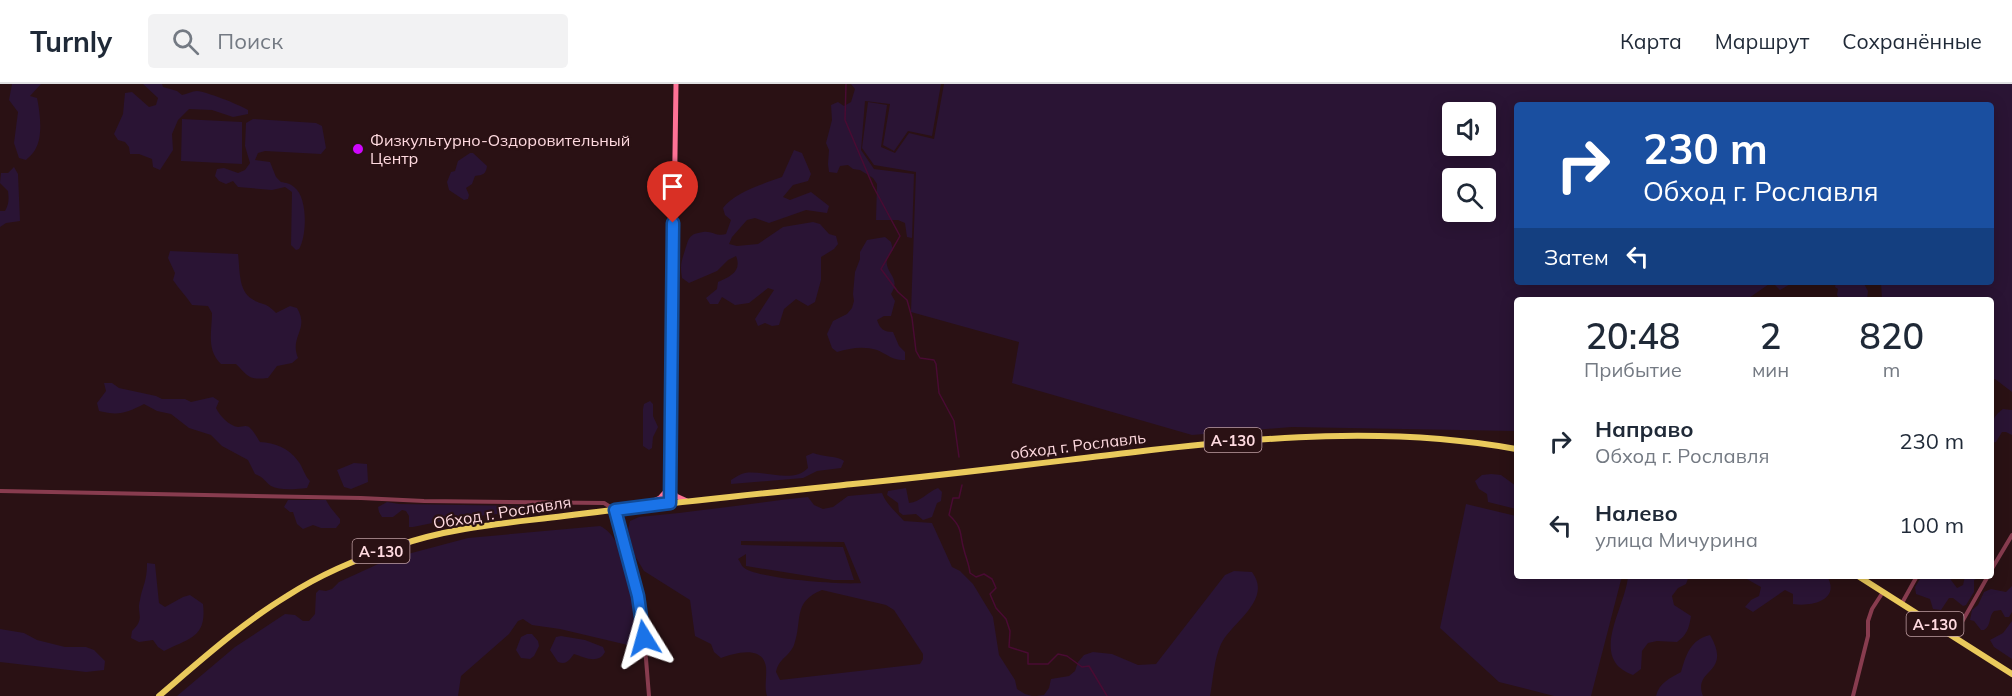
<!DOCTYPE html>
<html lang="ru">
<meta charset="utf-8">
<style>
body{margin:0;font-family:Mulish,sans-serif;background:#f2f2f3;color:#1f2937;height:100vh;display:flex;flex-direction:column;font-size:22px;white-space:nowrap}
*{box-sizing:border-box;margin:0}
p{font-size:20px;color:#747a83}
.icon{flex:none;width:33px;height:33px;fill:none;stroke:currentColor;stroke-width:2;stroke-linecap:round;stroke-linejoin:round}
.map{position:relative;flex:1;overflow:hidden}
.side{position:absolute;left:1514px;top:213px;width:480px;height:282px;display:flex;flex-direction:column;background:#fff;border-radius:6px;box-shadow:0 3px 15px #0003}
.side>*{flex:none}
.guide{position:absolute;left:1514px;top:18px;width:480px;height:183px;border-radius:6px;box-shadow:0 3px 15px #0003;background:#1a4fa0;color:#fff;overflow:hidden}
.controls{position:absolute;left:1442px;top:18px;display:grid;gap:12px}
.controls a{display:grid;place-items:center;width:54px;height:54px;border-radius:6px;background:#fff;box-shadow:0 3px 15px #0003;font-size:30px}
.pin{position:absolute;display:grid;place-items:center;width:51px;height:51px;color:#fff;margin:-62px -26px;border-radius:50% 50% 50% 0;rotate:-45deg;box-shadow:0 0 6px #0007}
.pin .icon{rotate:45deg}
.me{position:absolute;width:66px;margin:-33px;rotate:352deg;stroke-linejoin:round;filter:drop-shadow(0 0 4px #0008)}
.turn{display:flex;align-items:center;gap:21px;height:126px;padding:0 30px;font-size:27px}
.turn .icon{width:78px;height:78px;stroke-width:2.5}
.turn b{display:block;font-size:42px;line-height:51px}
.then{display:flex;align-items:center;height:57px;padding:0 30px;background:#0003;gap:12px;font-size:22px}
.eta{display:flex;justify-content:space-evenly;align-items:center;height:102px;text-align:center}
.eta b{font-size:36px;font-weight:600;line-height:42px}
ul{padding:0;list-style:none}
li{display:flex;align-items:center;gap:18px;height:84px;padding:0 30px}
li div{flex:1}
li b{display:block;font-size:22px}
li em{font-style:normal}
header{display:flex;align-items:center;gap:36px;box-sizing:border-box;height:84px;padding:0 30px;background:#fff;border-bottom:2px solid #e0e1e3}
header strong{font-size:28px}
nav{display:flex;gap:33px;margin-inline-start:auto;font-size:21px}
.search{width:420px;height:54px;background:#f2f2f3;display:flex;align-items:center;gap:15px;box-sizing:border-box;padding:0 21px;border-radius:6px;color:#747a83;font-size:22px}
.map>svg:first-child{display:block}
</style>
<header>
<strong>Turnly</strong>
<div class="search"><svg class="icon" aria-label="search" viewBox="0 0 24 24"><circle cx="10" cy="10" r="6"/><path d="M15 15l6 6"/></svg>Поиск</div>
<nav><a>Карта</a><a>Маршрут</a><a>Сохранённые</a></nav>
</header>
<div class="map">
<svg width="2012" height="612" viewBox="0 0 2012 612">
<rect width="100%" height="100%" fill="#2a1114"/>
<path fill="#2a1434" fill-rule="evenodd" d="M12 0H41L30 12 37 14C40 28 43 51 36 64 34 69 29 73 26 76L19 74 14 59 18 28 9 16Z
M143 0H162L163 3 177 7 182 11C187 10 192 7 197 7 207 8 238 20 248 26V30L233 33 212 26 189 25 178 36 172 50 173 66 160 86 153 83 152 75 139 70H130L129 63 125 58 118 56 114 50 123 30 125 9 132 8 149 23 156 21 158 14Z
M851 0H941L932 52 908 47 894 67 883 61 890 20 865 17 861 66 874 85 914 90 912 154 907 153 905 139 898 136H876L877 100 873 94 860 86 853 85 848 81 840 82 837 89 829 88 828 80 829 66 826 59 832 36 831 21 838 18 844 22 851 18 855 5Z
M944 0H2012V308L1995 295 1991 296 1990 216H1882L1881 198H1990V21H1516V198H1794L1780 206 1772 198 1746 216H1516V347L1292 343 1192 351 1012 299 1019 258 911 228 916 88 874 81 862 64 868 18 887 21 881 63 895 69 909 49 934 55ZM1452 28H1485V62H1452ZM1452 94H1485V128H1452Z
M182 35 242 38V80L181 77Z
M253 35 316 39 322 42 326 64 321 70 265 67 258 69 255 76 270 78 276 93 281 98C286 99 290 99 294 103 308 113 307 152 299 165L296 166 291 161 292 108 285 103 272 106 238 103 233 97 226 100 219 97 215 92 217 85 224 84 238 89 245 86 250 79 245 62 246 39Z
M794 66 802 69 811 90 808 97 793 101 783 113 790 116 811 108 829 122 827 129 806 126 769 139 755 134 747 136 732 153 729 160 737 162 758 160 783 143 813 138 820 140 829 150 836 152 838 160 834 165 821 173V196L815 218 808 222 796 215 784 225 779 241 772 242 765 239 758 242 755 235 774 206 768 204 749 219 735 221 722 213 718 220H710L706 214 717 205 718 198C731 192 742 187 736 172L728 176 717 187 689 199 682 194C680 181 681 179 685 166 689 155 688 150 703 148 711 146 717 153 726 150L731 136 725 131 723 124C733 109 765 99 782 93Z
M470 69H473L487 82C486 90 483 91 475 92L472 100 466 104 469 111 468 115 464 116 449 106 447 98 451 88 455 87 458 77Z
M14 83 18 90 20 137 6 139 0 143V152V127H5C9 120 9 115 8 107L0 99 1 89H8Z
M885 153 891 158 893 166C891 169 888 171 887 175 884 189 902 193 891 210L895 217 891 232H884L877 236C880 245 884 248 893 248L899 262 905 268V276C893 277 887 270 877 266 863 262 851 264 837 268L832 264 827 250 833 237 847 230 852 224 854 217 853 210 855 188 860 175V168L867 156Z
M170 167 238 170C240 184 238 207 252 215 263 222 265 217 276 229L290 222 297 224C310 246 289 252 298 274L292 279 277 282 268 294C248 296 249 293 236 280H221C206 266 212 247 212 229L208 222 192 221C186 212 179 205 173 196L175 189 168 174Z
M1836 198H1863L1868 207 1867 215 1840 216 1837 211 1838 205 1835 203Z
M104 299H112L119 304 156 312 162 315H185L191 318 213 313 219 317 216 324C219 331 229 342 238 343 243 343 247 340 251 345 255 349 257 354 260 358 275 359 289 364 298 377 303 383 304 391 310 397L307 404C297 405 280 407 271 402 264 397 265 394 255 390L248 376 222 362 211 351 189 344 171 330 157 327 144 320C126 329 119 332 99 327L97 319 106 307Z
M650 317 653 320V332L658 343 653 353 652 364 649 366 643 362V325L644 320Z
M2003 325 2012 326V351L2006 348H2002L1996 358 1992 359C1988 346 1992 332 2003 325Z
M813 369C823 373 839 372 844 377L841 384 817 387 803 394 731 400V396C736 393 740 390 745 389 764 386 793 400 808 384L806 372Z
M354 379 367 380 368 398 351 405 344 403 337 386Z
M1491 390 1501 391 1516 402V425L1488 418 1487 410 1479 405 1475 397 1482 391Z
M906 404 909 419C921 418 927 408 938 404L942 408 941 417 937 419 932 433 923 436 916 430 903 431 899 428 898 419 887 411 888 407Z
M882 409C886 420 896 428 904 437L932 439 952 483 960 487 973 500 993 533 999 571 1015 596 1017 605 1025 610 1032 612H767C764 602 767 594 766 583 763 561 735 569 721 574L714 568 711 560 695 552 690 516 644 487 635 472 628 446 630 437 639 433C696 428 751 419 808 413L814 421 823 425 833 423 848 412ZM741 457 844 458 861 499C842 501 756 495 743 483 741 481 740 477 738 475L746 470V482L833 496H854L843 463 741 461ZM822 506 886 521 894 526 923 570V575L920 580 780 596 776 588C779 574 789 573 794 561 803 536 792 518 822 506Z
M288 416H326C330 424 335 429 340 435V439L336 444H321L313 441 303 445 297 440 293 428H290L284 423Z
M387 418 399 420 530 422 531 426 452 435 413 443H409V432L406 427 402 426 393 433H382L379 428 378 423Z
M1466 420 1516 432V492H1622L1591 612H1554L1499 598 1440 544Z
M600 442C628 454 634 522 638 549L636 559 632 562 560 545 532 541 523 535 518 537 509 550 461 592 458 612H177L235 563 285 530 295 531 303 537H309L315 530 316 509 319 506 326 507 332 505 339 498 389 475 468 454Z
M147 479 155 480 159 519 165 523 183 513 190 511 203 520C207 554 189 554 164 567L158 563 153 556 139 558 131 554 132 547C146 534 136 530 140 516 143 500 147 498 147 479Z
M1234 487 1252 488C1273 516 1232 538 1221 560 1214 575 1213 596 1210 612H1036L1044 611 1049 604 1051 595 1069 592 1075 587 1078 578 1084 571 1093 568 1112 570 1138 581 1156 580 1225 491Z
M1628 492H1689L1686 500 1678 504 1672 512 1674 521 1691 532C1689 544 1687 551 1677 558L1657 557 1648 559 1642 567 1641 585 1633 591C1587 575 1626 523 1628 492Z
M1746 492H1778L1784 495 1788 492H1827C1841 516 1812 523 1793 520V510L1785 506 1753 528 1745 523 1751 516 1759 512 1761 503 1745 494Z
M1922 492H1936L1941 495 1944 492H1948L1957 504 1963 501 1965 492H1982L1974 496V508L1966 521 1963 522 1953 514H1949L1941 526 1933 525 1930 515 1916 510 1915 503Z
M2012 502V528L2009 533H2005L2001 526 1994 527C1988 533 1992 541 1984 546H1981L1974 537 1970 536 1972 526 1978 521 1984 508 1991 505 2006 508Z
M2012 537V575L1994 563 1990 556 2003 549Z
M0 545 24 549 37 556 65 563H86L94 566 105 577 104 586 86 588 0 578Z
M527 550H532L538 557 539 562 534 572 530 575 521 574 516 566 521 553Z
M1710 551C1733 591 1692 584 1703 612H1656C1659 599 1670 594 1681 588 1686 571 1690 556 1710 551Z
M561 552 585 556 603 563 605 568C598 581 584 573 574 570 569 576 567 581 558 578L550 566 556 553Z"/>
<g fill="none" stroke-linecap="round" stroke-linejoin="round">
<path stroke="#490b33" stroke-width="1.5" d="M846 0 845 36 873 102 900 152 881 185 898 208 907 216 912 234 916 267 920 274 934 276 936 280 939 309 954 337 959 373
M962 401 959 414H953L949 431C964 445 959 450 964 466 966 474 969 480 970 489L976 493 984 490 992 495 996 504 990 510 996 524 1006 535 1010 547 1009 563 1028 569V580H1048L1058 570 1067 572 1082 583 1089 582 1107 612"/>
<path stroke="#883c4f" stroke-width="4" d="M1990 364 1992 362
M0 407 361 414 424 417 604 419 615 426 638 512 646 575 649 612
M1990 488 2012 451
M1902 519 1917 492
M1954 552 1988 492
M1853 612 1868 552V537L1872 525 1883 508"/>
<path stroke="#fe7296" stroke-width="5" d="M672 405 676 412 687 417
M670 419 676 0
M645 421 660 414 668 405"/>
<path stroke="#eaca5c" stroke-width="6" d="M1858 492 2012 590
M159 612C200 577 241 540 287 512 321 490 359 474 397 462 450 443 509 439 564 432 660 420 757 410 853 400 947 391 1041 379 1135 368 1261 353 1390 342 1516 365"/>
</g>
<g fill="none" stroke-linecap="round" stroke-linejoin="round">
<g stroke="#114b97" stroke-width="15">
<path id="route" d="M644 554 638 512 615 426 670 419 673 139"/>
</g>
<use href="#route" stroke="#1a73e8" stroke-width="10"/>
</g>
<circle fill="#cf07fd" stroke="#2a1114" stroke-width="2" cx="358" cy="65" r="6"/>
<g text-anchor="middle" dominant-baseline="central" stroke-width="4.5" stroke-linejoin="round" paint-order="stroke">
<g fill="#2a1114" stroke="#bf9ea3" stroke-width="1.5">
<rect x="1204.5" y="344" width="57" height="24" rx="4.5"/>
<rect x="352.5" y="455" width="57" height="24" rx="4.5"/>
<rect x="1906.5" y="528" width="57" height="24" rx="4.5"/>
</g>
<g font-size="15" font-weight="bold" fill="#ffdae0">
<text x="1233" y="356">А-130</text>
<text x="381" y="467">А-130</text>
<text x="1935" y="540">А-130</text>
</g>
<g font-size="16" fill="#ffdae0" stroke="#2a1114" text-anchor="start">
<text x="370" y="56">Физкультурно-Оздоровительный<tspan x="370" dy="18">Центр</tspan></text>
</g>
<g font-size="16" fill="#ffdae0" stroke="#2a1114">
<text transform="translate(1078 361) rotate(-7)">обход г. Рославль</text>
<text transform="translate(502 428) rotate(-9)">Обход г. Рославля</text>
</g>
</g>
</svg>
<div class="controls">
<a><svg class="icon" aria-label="sound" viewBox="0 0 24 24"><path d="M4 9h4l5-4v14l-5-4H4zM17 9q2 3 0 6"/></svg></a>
<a><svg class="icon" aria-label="search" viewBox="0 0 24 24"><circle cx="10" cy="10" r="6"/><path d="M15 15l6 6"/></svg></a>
</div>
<div class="pin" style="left:673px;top:139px;background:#d93025"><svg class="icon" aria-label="arrive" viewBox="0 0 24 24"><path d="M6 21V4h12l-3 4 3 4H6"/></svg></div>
<svg class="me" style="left:644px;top:554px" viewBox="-20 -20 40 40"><path d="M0-17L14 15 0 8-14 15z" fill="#1a73e8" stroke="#fff" stroke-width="4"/></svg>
<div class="guide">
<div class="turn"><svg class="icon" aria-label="right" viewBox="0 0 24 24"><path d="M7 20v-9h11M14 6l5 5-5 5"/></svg><div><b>230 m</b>Обход г. Рославля</div></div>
<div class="then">Затем<svg class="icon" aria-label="left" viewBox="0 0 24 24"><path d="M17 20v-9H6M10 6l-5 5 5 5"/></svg></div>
</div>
<section class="side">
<div class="eta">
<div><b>20:48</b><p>Прибытие</p></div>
<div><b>2</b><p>мин</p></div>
<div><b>820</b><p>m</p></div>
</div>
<ul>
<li><svg class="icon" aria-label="right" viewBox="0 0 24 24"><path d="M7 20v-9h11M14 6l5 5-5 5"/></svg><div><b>Направо</b><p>Обход г. Рославля</p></div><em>230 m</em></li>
<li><svg class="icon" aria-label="left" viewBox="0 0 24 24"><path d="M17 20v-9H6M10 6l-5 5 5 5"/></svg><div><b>Налево</b><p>улица Мичурина</p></div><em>100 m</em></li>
</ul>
</section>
</div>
